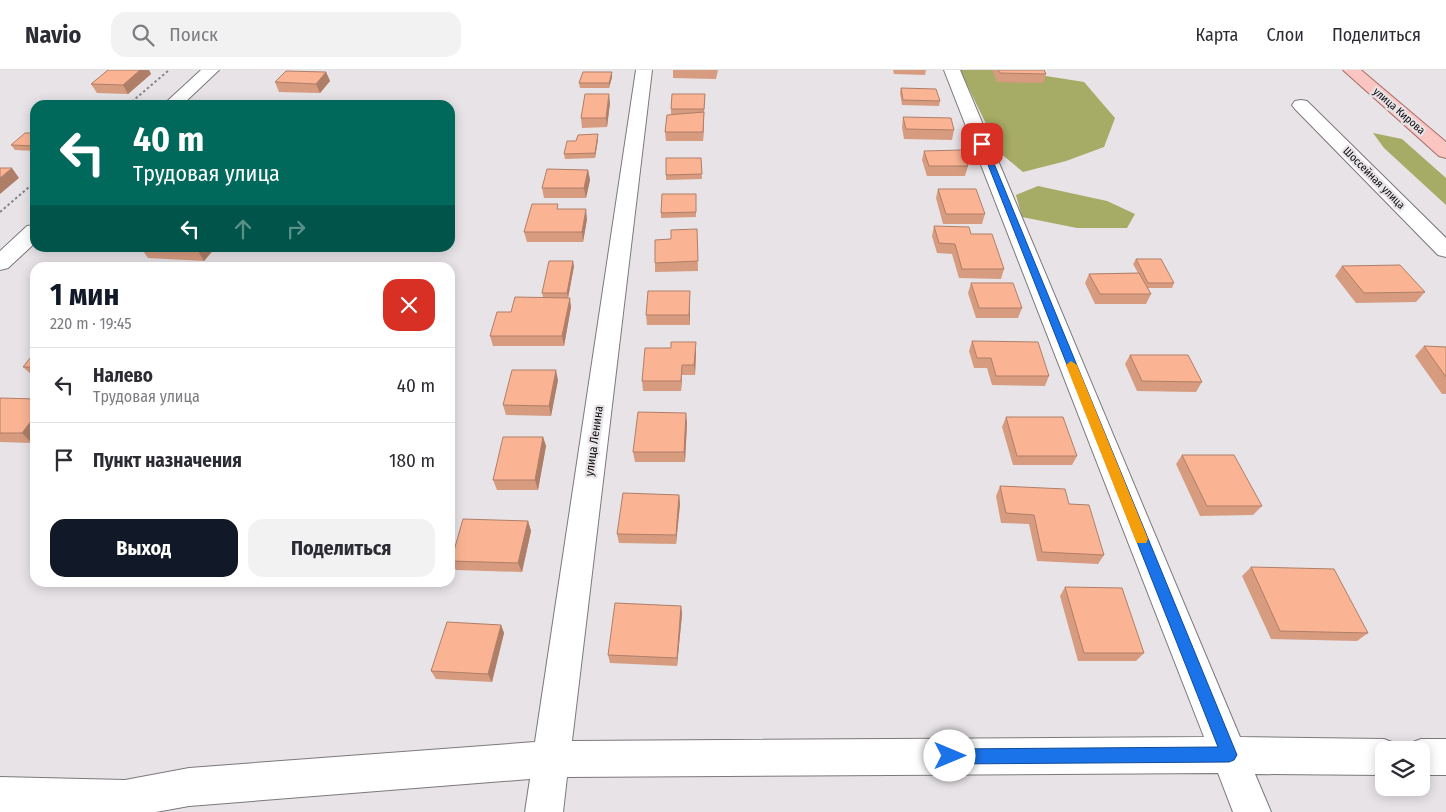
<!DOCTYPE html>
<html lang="ru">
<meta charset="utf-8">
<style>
body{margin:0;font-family:"Fira Sans Condensed",sans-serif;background:#f2f2f3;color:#2b2b33;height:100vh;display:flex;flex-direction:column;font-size:19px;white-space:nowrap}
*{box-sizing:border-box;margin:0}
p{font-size:16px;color:#7c7c81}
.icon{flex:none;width:28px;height:28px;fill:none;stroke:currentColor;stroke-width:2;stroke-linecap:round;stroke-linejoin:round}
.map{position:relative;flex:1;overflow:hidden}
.details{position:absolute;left:30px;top:192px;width:425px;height:325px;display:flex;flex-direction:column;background:#fff;border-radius:15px;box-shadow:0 2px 12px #0003}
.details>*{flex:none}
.guide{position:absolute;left:30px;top:30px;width:425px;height:152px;border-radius:15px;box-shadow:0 2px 12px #0003;background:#00695c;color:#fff;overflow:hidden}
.tools{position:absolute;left:1375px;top:671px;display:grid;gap:10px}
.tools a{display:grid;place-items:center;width:55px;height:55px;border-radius:10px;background:#fff;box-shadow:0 2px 12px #0003;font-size:25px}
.pin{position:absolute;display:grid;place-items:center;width:42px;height:42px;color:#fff;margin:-21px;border-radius:10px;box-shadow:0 2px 8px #0006}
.me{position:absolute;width:55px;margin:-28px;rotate:90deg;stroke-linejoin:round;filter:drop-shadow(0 0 4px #0008)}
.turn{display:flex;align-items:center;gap:18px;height:105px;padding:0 20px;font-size:22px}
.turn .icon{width:65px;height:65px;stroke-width:2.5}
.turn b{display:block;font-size:35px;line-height:42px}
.lanes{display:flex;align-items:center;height:48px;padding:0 20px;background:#0003;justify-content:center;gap:25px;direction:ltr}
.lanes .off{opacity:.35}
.round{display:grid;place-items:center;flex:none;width:52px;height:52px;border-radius:15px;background:#f2f2f3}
.headline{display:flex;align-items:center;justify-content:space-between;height:85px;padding:0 20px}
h1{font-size:30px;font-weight:700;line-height:38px;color:#111827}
.button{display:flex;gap:10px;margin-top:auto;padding:10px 20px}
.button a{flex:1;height:58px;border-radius:15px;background:#111827;color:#fff;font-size:20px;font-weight:700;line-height:58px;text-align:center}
.button a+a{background:#f2f2f3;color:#2b2b33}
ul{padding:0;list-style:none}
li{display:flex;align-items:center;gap:15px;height:75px;padding:0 20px;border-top:1px solid #e1e1e2}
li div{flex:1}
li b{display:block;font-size:19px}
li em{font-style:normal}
header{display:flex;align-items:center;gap:30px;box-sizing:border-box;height:70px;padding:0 25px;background:#fff;border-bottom:1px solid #e1e1e2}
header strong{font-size:24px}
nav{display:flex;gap:28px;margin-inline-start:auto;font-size:18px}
.search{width:350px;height:45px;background:#f2f2f3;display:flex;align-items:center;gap:12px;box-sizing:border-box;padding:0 18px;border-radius:15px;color:#7c7c81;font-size:19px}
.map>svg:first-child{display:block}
</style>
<header>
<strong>Navio</strong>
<div class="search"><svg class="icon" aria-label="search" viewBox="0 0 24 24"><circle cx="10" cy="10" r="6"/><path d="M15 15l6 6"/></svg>Поиск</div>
<nav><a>Карта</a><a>Слои</a><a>Поделиться</a></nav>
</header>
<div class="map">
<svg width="1446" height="742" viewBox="0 0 1446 742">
<rect width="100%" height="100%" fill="#e7e3e7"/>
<path fill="#a6ab65" d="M960 0H1008L1084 12 1115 48 1104 77 1066 91 1023 102 1000 83Z
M1373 63 1402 69 1446 108V135L1384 78Z
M1038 116 1107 131 1135 144 1127 158H1077L1022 147 1016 125Z"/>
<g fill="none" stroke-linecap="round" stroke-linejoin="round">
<g stroke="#7c787c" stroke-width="2">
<path id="minor" d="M201 0H219L182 35H163Z
M636 0H652L572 671 1204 667 944 0H960L1240 667 1384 669 1397 674 1399 680H1384V705L1255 704 1271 742H1233L1218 703 567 707 563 742H525L530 709 189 736 156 742H0V707L125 710 189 698 535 672Z
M1301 30 1307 31 1446 168V187L1438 185 1295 39 1292 35 1295 31Z
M35 155V173L8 198 0 200V181L27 156Z
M1421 669H1446V705H1421V680H1406L1408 674Z"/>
</g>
<g stroke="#a66c67" stroke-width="2">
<path id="major" d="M1343 0H1361L1446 72V88L1439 86Z"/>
</g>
<path stroke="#868486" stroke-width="2" stroke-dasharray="2.5 2.5" stroke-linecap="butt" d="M128 35 169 0
M0 142 35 112"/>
<use href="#minor" fill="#fff" fill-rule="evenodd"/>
<use href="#major" fill="#fbc5c1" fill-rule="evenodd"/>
</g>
<path fill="#d79b7f" d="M108 0H149L151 4 128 24 97 23 91 14Z
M673 0H718L716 9 673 8Z
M893 0H926L925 5 894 4Z
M992 0H1044L1046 4 1043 13 997 12Z
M326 2 330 11 320 23 279 22 275 12Z
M612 2V7L609 18H580L579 13Z
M901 18 940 31 939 36 902 35 900 23Z
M705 24 703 71H666L665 62 690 44H671V39Z
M610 33 607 57 582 58 581 48Z
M903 47 954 60 952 70 904 69 902 57Z
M35 63V81L15 80 11 75Z
M598 64V69L595 88 565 89 564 84 576 71Z
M924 81 968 96 965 106H927L922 90Z
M666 88H701L702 109 666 110Z
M588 100 590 110 586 128H544L542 118Z
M938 119 985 144 982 154H943L936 128Z
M696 124V147L661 148V143Z
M559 139 587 149 583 172H527L524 162Z
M934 156 1004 199 1001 209 959 208 952 184 937 183 932 166Z
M697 159 698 201 655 202V193L671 169Z
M141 178H215L204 191 148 188Z
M1136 189 1174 213 1172 218H1148L1151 224 1146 234H1095L1085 213 1089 204 1138 203 1133 194Z
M574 196 568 228 571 237 564 276H493L490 266 511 242 543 227 542 223Z
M1342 196 1425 222 1416 232 1356 233 1335 206Z
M971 213 1022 238 1018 248H976L968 223Z
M690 231V255H647L646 245Z
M972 271 1049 306 1045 316 992 315 987 298H974L969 281Z
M1424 276 1446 277V324H1442L1415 286Z
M35 282V306H33L23 297Z
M696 282 695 305H682L681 321H643L642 311Z
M1130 285 1202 312 1196 322 1137 321 1125 294Z
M558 310 551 346 506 345 503 335Z
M0 328 32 373 0 372Z
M1006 347 1077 386 1072 395H1013L1002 357Z
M687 353 685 392H635L633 382Z
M543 367 546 376 538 420H497L493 410Z
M1182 385 1262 436 1253 445 1200 446 1176 394Z
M1000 416 1069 434 1104 485 1098 494 1037 491 1029 454 1001 453 996 426Z
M679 425 680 434 676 474 619 473 617 464Z
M528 451 531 461 522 502 456 500 451 491Z
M1251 497 1368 563 1357 571 1271 569 1242 506Z
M1065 517 1144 583 1136 591H1078L1060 526Z
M681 536 682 544 677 596 610 593 608 585Z
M501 555 504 563 492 612 436 609 431 601Z"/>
<path fill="#af7e68" d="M140 0H149L151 4 128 24 123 15Z
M326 2 330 11 320 23 316 14Z
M612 2V7L609 18V13Z
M609 24 610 33 607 57 606 48Z
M704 42V52L703 71V62Z
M598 64V69L595 88V83Z
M12 98 19 108 0 124V108Z
M588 100 590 110 586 128 584 118Z
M586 139 587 149 583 172 582 162Z
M201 178H215L204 191 198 181Z
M573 191 574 196 568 228 567 223Z
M690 221V255L689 245Z
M570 228 571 237 564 276 562 266Z
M696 272V282L695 305 694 295Z
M682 295V305L681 321V311Z
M556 300 558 310 551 346 549 336Z
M686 343 687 353 685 392 684 382Z
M35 346V369L32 373 22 363Z
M543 367 546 376 538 420 535 410Z
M679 425 680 434 676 474V465Z
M528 451 531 461 522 502 518 493Z
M681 536 682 544 677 596V588Z
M501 555 504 563 492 612 488 604Z"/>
<path fill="#fab494" stroke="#af7e68" d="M108 0H140L123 15 91 14Z
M998 0H1044L1046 4 1000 3Z
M286 1 326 2 316 14 275 12Z
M583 2H612L609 13H579Z
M901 18 936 19 940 31 903 30Z
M585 24H609L606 48H581Z
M672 24H705L704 39H671Z
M255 34H294L293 35H254Z
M704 42 703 62H665L667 45Z
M903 47 951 48 954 60 906 59Z
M25 63H35V76L11 75Z
M598 64 595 83 564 84 567 71H576L578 65Z
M962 80 968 96H929L924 81Z
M666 88H701L702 104 666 105Z
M0 98H12L0 108Z
M547 99 588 100 584 118H542Z
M938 119H976L985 144H946Z
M662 124H696V142L661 143Z
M532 134H558L557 139H586L582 162H524Z
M934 156 969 157 971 164H992L1004 199H962L955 174 939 173Z
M697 159 698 191 655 193V170L671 169V160Z
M141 178H201L198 181Z
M1136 189H1161L1174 213H1148Z
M549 191H573L567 223H542Z
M1400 195 1425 222 1364 223 1342 196Z
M1139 203 1151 224H1100L1089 204Z
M971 213H1013L1022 238H979Z
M648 221H690L689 245H646Z
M515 227 570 228 562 266H490L497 242H511Z
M972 271 1038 272 1049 306H996L991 288H977Z
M671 272H696L694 295H682L681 311H642L645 278H671Z
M1424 276 1446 277V307Z
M35 282V297H23Z
M1130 285H1188L1202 312 1142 311Z
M512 300H556L549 336 503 335Z
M0 328 35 329V346L22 363H0Z
M638 342 686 343 684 382H633Z
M1006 347H1063L1077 386H1017Z
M503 367H543L535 410H493Z
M1182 385H1234L1262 436H1207Z
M1000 416 1065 419 1069 434 1089 435 1104 485 1042 482 1034 445 1006 443Z
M623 423 679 425 676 465 617 464Z
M463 449 528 451 518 493 451 491Z
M1251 497 1334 499 1368 563 1280 561Z
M1065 517 1122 518 1144 583H1084Z
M615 533 681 536 677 588 608 585Z
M447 552 501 555 488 604 431 601Z"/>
<path fill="#1a73e8" stroke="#114b97" d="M979 72 986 74 1237 685 1234 690 1229 692 950 694 945 692 942 686 945 681 950 679 1218 677Z"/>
<path fill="#f59e0b" d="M1071 291 1077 295 1148 469 1146 473H1137L1135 469 1066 295Z"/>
<g text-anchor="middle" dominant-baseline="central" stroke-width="4.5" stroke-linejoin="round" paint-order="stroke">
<g font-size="11" fill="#0d0c0d" stroke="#e7e3e7">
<text transform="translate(1399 41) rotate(41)">улица Кирова</text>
<text transform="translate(1374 108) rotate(45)">Шоссейная улица</text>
</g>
<g font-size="12" fill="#0d0c0d" stroke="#e7e3e7">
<text transform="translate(594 371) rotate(-82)">улица Ленина</text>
</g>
</g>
</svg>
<div class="tools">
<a><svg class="icon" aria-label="layers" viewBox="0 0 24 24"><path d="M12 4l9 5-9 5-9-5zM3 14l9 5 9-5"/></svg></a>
</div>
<div class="pin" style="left:982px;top:74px;background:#d93025"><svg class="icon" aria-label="arrive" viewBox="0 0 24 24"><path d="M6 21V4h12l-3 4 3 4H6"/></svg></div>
<svg class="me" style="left:950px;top:686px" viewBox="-20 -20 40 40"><circle r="19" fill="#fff"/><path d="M0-13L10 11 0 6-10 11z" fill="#1a73e8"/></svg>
<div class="guide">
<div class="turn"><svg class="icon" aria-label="left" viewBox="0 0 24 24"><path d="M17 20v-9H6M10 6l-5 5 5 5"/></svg><div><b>40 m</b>Трудовая улица</div></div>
<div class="lanes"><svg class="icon" aria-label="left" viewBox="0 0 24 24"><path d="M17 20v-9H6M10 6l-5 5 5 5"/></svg><svg class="icon off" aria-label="ahead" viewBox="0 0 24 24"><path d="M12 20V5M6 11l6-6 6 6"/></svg><svg class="icon off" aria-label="right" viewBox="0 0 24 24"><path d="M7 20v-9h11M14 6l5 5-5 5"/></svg></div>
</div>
<section class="details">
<div class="headline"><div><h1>1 мин</h1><p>220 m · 19:45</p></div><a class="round" style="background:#d93025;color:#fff"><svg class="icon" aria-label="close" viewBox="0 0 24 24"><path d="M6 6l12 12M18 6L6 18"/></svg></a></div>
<ul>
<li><svg class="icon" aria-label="left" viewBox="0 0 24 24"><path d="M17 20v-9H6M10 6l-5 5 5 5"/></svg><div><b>Налево</b><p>Трудовая улица</p></div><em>40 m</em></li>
<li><svg class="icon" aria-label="arrive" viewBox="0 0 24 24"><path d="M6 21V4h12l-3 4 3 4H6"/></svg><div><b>Пункт назначения</b></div><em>180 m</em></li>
</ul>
<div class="button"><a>Выход</a><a>Поделиться</a></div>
</section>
</div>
